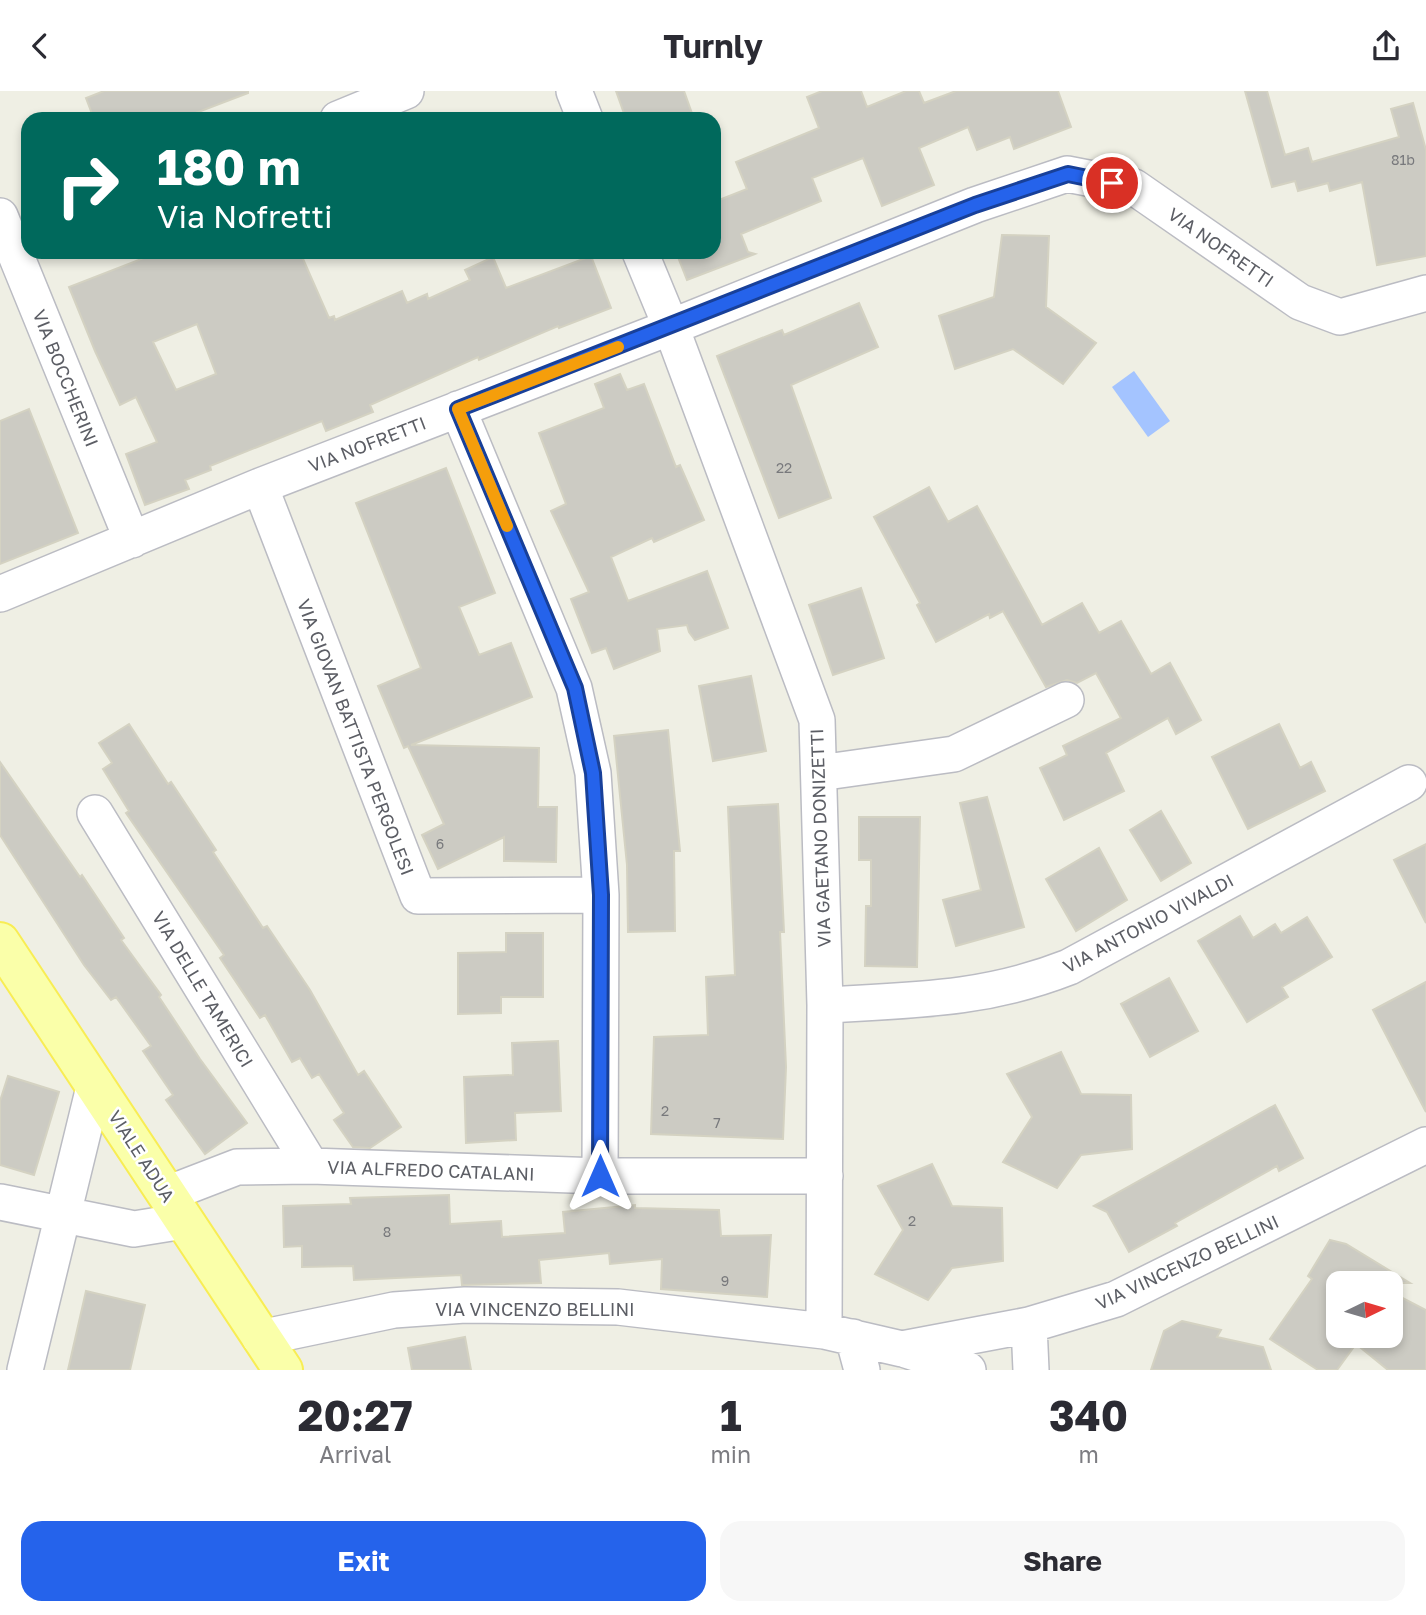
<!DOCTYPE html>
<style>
body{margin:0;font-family:"Golos Text",sans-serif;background:#f7f7f7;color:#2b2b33;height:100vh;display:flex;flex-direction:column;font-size:26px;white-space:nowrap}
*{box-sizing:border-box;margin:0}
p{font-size:23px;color:#7c7c81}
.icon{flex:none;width:38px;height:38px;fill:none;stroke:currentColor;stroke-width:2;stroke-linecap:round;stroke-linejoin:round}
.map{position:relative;height:1279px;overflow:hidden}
.sheet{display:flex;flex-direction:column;background:#fff;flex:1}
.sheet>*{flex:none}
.guide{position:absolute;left:21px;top:21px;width:700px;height:147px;border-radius:21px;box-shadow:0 4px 10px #0003;background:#00695c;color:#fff;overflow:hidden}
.needle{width:46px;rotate:85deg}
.tools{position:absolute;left:1326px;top:1180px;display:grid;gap:14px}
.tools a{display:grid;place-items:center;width:77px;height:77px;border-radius:14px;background:#fff;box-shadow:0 4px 10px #0003;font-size:35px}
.pin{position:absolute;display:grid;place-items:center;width:60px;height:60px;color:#fff;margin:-30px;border:4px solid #fff;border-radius:50%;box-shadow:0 2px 7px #0007}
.me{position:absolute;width:77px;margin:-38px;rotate:0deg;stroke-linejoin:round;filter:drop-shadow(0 0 5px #0008)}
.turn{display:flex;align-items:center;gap:24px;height:147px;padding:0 21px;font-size:32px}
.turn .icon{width:91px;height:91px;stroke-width:2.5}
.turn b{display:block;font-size:49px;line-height:60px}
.eta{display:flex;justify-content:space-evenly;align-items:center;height:119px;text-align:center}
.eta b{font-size:42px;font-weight:700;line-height:49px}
.button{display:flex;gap:14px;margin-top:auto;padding:14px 21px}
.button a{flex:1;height:80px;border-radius:21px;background:#2563eb;color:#fff;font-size:28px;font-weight:700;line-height:80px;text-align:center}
.button a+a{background:#f7f7f7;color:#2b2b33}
header{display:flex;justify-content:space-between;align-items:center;height:91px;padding:0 21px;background:#fff;font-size:32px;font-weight:700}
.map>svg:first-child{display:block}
</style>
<header><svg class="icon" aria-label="back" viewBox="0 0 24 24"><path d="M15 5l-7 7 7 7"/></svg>Turnly<svg class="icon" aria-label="share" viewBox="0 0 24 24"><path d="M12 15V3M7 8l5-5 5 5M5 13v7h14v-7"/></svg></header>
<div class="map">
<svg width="1426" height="1279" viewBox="0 0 1426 1279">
<rect width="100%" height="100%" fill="#efefe4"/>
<path fill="#a4c4ff" d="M1134 280 1170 330 1148 346 1112 296Z"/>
<path fill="#cccbc3" stroke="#d4d2c2" stroke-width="2" fill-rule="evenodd" d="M104 0H248V2L180 28H94L86 7Z
M616 0H684L694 28H626Z
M822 0H861L867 16 906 0H919L924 12 956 0H1058L1071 36 1014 58 1010 46 977 59 968 36 919 57 934 94 882 115 863 67 812 87 821 110 741 143 748 161 755 163 687 189 676 161H714V111L747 98 736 71 819 37 807 6Z
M1245 0H1267L1285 64 1308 57 1312 71 1399 46 1391 18 1413 12 1426 59V165L1377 174 1362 91 1330 100 1328 92 1298 100 1295 90 1272 96Z
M1002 144 1049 145 1046 216 1096 252 1063 293 1013 258 955 278 939 225 994 206Z
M142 161H300L329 227 334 225 335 229 402 200 407 212 427 203 428 208 470 189 465 179 493 166 506 197 591 165 611 217 559 237 558 235 479 269 478 266 370 314 373 321 326 340 322 330 210 375 211 379 185 389 189 398 145 414 126 363 157 351 136 306 120 314 95 260 69 196 144 167ZM197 233 216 283 176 299 153 251Z
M859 212 878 256 791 294 831 407 779 427 717 265 782 239 784 244Z
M620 283 627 299 644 293 676 376 680 374 704 429 654 451 652 447 611 466 628 510 707 480 728 537 695 549 689 541 687 534 657 538 660 560 614 578 606 557 592 562 571 508 589 501 551 420 566 413 539 342 604 317 595 293Z
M29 318 78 442 0 473V330Z
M446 377 495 502 459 516 479 564 511 552 532 606 411 654 539 657 538 716H557L556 771 504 770V746L438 778 422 744 444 733 408 655 404 657 378 595 421 577 356 412Z
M929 396 948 431 977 415 1042 534 1082 512 1099 542 1121 530 1151 583 1170 572 1201 629 1176 643 1168 627 1106 662 1124 700 1064 729 1040 677 1067 664 1063 655 1121 627 1096 582 1077 592 1067 589 1046 596 1003 520 990 527 989 523 936 551 917 514 920 512 874 426Z
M861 497 884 567 833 584 809 514Z
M751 585 766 660 713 670 699 595Z
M129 633 168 693 171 691 216 759 213 761 263 837 267 835 310 899 358 984 364 980 401 1036 370 1057 353 1056 334 1029 344 1022 319 983 312 987 300 967 292 971 265 924 260 927 220 867 224 864 126 722 129 720 103 678 112 672 99 652Z
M1279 633 1300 677 1311 671 1325 700 1248 738 1212 666Z
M668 639 680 760H674L675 840 628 841 627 774 614 645Z
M0 671 80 786 82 784 124 847 121 849 161 904 159 906 200 968 247 1032 205 1063 166 1009 173 1004 143 960 151 955 116 906 111 909 84 874 0 744Z
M987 706 1024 836 956 855 943 809 981 799 960 712Z
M778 713 784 841H780L786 976 783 1048 651 1043 654 946 708 944 706 886 735 884 728 716Z
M1161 720 1191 772 1161 790 1130 739Z
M859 726H920L917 876 865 875 866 815H871V769H859Z
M1426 753V832L1394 769Z
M1099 757 1127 809 1076 840 1046 788Z
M1240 825 1253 847 1275 833 1281 842 1307 826 1332 866 1282 896 1288 906 1247 931 1198 850Z
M506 842H543V906H501V922L458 923V862L506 861Z
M1169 887 1198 940 1150 966 1121 913Z
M1426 891V1021L1373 919Z
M558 950 561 1020 515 1022 516 1049 466 1052 464 986 513 984 512 952Z
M1061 961 1081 1003 1131 1004 1132 1058 1081 1064 1057 1097 1003 1071 1032 1026 1007 983Z
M8 985 59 1001 34 1084 0 1074V1010Z
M1275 1014 1303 1067 1279 1080 1277 1075 1175 1132 1177 1135 1129 1161 1107 1121 1094 1115Z
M932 1073 952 1115 1002 1117 1003 1170 952 1177 928 1209 875 1183 903 1139 878 1095Z
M449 1104 450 1133 501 1130 502 1146 565 1142 563 1121 635 1114V1117L719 1119 721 1145 771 1144 767 1206 661 1198 662 1168 610 1173 609 1162 539 1169 541 1192 462 1194 461 1184 354 1189 353 1175 302 1176V1155L284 1156 283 1115 351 1113 350 1107Z
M1330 1149 1346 1153 1410 1192H1339V1244H1391V1201L1426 1219V1279H1388L1356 1253 1337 1279H1318L1270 1248 1312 1188 1308 1185Z
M86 1200 145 1214 130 1279H68Z
M1182 1230 1221 1239 1217 1246 1263 1256 1271 1279H1151L1164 1240Z
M465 1246 471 1279H412L408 1257Z"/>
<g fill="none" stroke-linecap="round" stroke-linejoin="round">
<g stroke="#bbbcc3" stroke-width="38">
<path id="minor" d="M574 0 585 28
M338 28 406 0
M0 125 132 449
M640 161 671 236 817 629 825 914 824 1240
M458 318 574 597 593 682 601 804 600 1085
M260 395 418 805 601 804
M0 503 260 395 671 236 975 114 1067 83 1134 96 1300 211 1340 226 1426 202
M819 682 954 663 1066 609
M95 722 311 1075
M825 914C914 909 985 909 1069 876L1409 692
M167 1103 237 1076 311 1075 600 1085H825
M0 1111 134 1138 184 1130
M1029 1234 1031 1279
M853 1246 862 1279
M260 1247 394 1219 465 1214 618 1216 824 1240 902 1258 1029 1234 1116 1208 1426 1054
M906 1259 968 1279
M25 1279 95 992"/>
</g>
<g stroke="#f8ed54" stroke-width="42">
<path id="major" d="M0 851 283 1279"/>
</g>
<use href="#minor" stroke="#fff" stroke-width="35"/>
<use href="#major" stroke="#faffa9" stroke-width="38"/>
</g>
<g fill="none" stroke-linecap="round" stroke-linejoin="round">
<g stroke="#184099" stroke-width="18">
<path id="route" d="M600 1085 601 804 593 682 575 597 458 318 975 114 1068 83 1112 92"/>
</g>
<use href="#route" stroke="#2563eb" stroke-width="12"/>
<path stroke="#f59e0b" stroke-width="12" d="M507 435 458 318 618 256"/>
</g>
<g text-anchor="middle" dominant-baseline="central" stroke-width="5" stroke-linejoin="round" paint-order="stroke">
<g font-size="14" fill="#78797c">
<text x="1403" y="68">81b</text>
<text x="784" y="376">22</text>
<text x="440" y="752">6</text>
<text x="665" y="1019">2</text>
<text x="717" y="1031">7</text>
<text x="912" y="1129">2</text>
<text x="387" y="1140">8</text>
<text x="725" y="1189">9</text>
</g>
<g font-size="18" fill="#5c5e65" stroke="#fff">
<text transform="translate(1221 156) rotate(35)">VIA NOFRETTI</text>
<text transform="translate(66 287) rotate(68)">VIA BOCCHERINI</text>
<text transform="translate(367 353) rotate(-21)">VIA NOFRETTI</text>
<text transform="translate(356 646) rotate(69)">VIA GIOVAN BATTISTA PERGOLESI</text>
<text transform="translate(820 747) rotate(-92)">VIA GAETANO DONIZETTI</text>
<text transform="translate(1148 832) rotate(-28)">VIA ANTONIO VIVALDI</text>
<text transform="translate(203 898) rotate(59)">VIA DELLE TAMERICI</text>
<text transform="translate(142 1065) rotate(57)">VIALE ADUA</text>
<text transform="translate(431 1079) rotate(2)">VIA ALFREDO CATALANI</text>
<text transform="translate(1187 1171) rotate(-25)">VIA VINCENZO BELLINI</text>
<text x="535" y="1218">VIA VINCENZO BELLINI</text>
</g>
</g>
</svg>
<div class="tools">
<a><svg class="needle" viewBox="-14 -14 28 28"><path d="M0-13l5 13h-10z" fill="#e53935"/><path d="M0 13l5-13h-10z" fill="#7c7c81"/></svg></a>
</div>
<div class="pin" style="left:1112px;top:92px;background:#d93025"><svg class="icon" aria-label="arrive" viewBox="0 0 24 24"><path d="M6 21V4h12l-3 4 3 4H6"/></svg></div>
<svg class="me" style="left:600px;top:1085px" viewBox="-20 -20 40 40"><path d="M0-17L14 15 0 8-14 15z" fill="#2563eb" stroke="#fff" stroke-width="4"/></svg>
<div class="guide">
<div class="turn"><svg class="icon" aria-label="right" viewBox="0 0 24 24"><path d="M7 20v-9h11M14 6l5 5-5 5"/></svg><div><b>180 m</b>Via Nofretti</div></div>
</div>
</div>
<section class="sheet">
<div class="eta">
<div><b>20:27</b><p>Arrival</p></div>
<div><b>1</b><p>min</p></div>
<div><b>340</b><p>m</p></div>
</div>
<div class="button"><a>Exit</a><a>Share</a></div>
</section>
